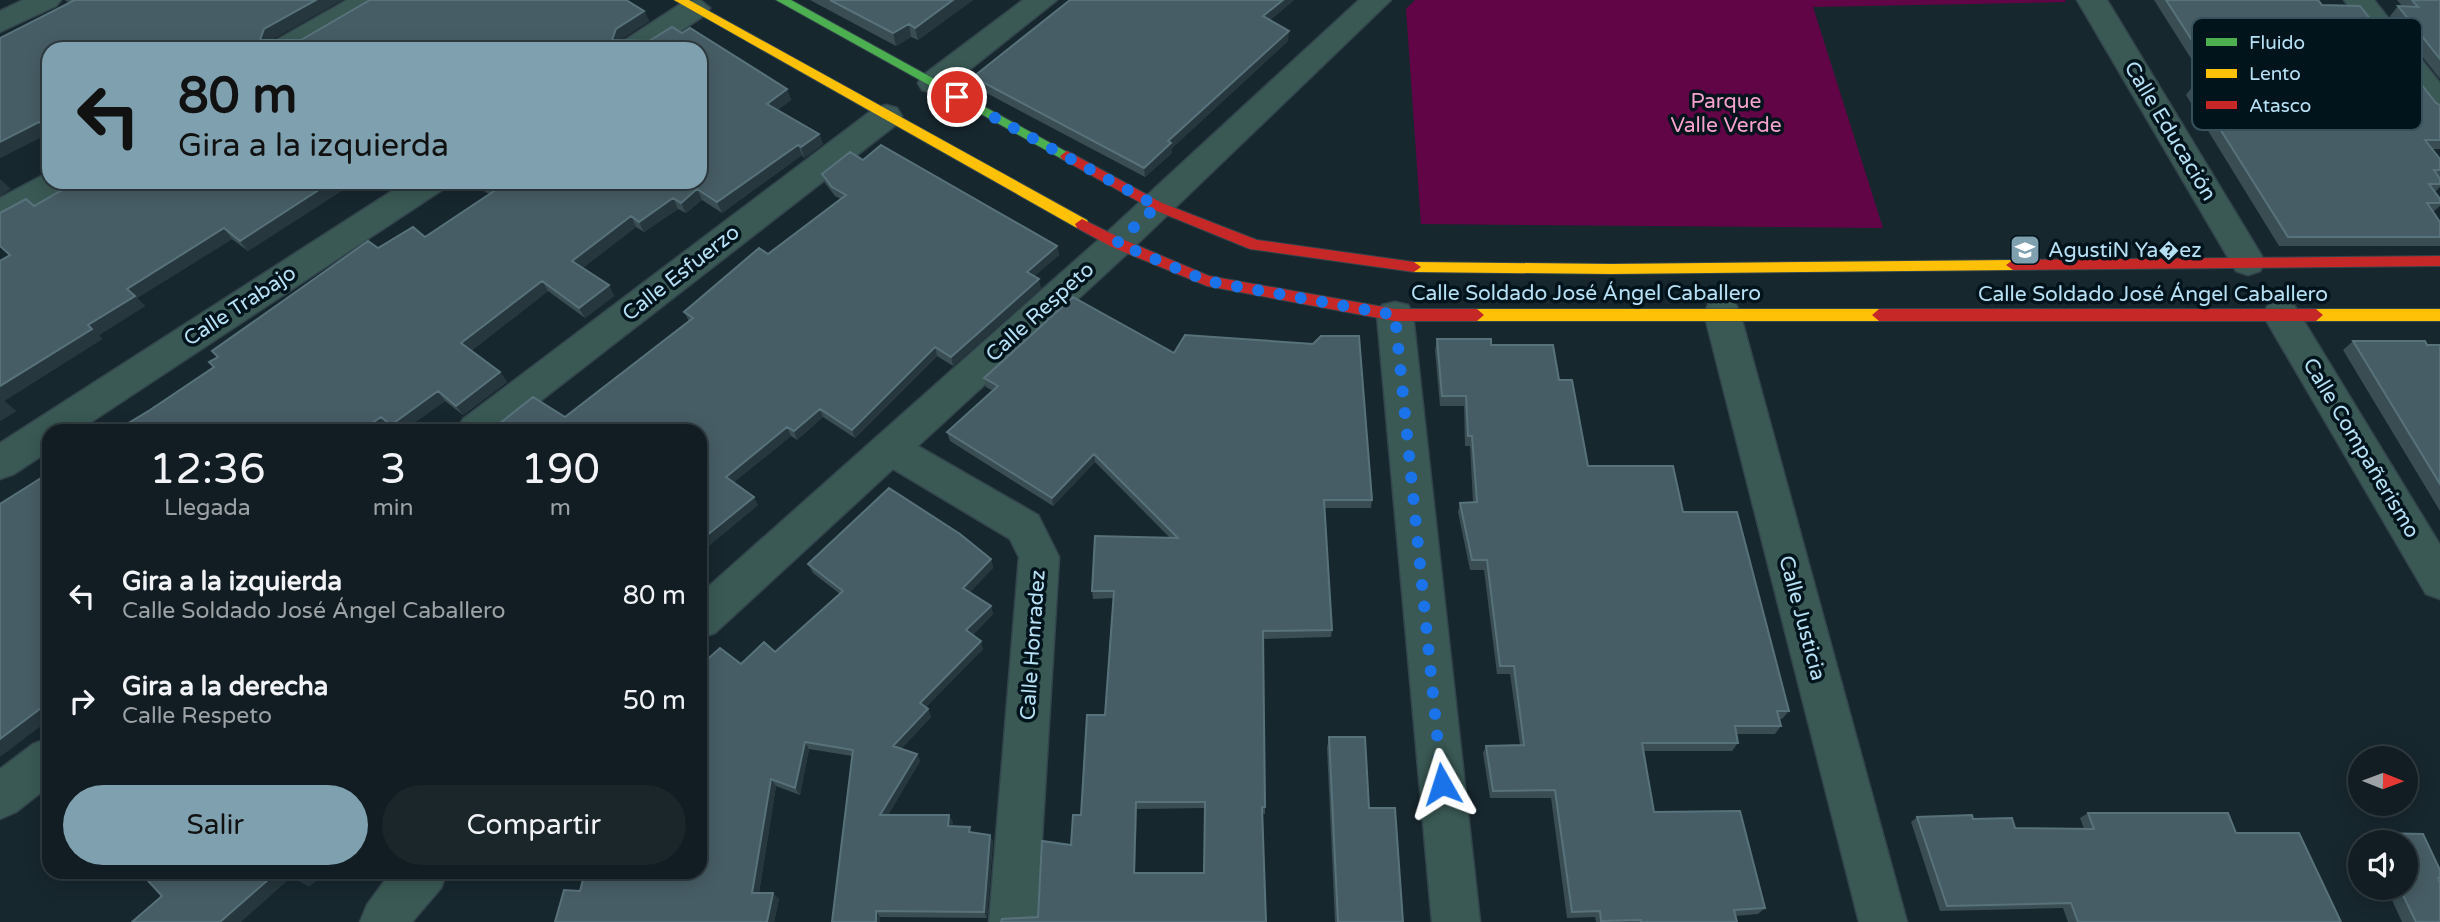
<!DOCTYPE html>
<html lang="es">
<meta charset="utf-8">
<style>
body{margin:0;font-family:"Varela Round",sans-serif;background:#1a262a;color:#f1f3f6;height:100vh;display:flex;flex-direction:column;font-size:26px;white-space:nowrap}
*{box-sizing:border-box;margin:0}
p{font-size:23px;color:#9ca2a5}
.icon{flex:none;width:38px;height:38px;fill:none;stroke:currentColor;stroke-width:2;stroke-linecap:round;stroke-linejoin:round}
.map{position:relative;flex:1;overflow:hidden}
.side{position:absolute;left:42px;top:424px;width:665px;height:455px;display:flex;flex-direction:column;background:#111d22;border-radius:21px;box-shadow:0 4px 18px #0003,0 0 0 2px #303b40}
.side>*{flex:none}
.top-card{position:absolute;left:42px;top:42px;width:665px;height:147px;border-radius:21px;box-shadow:0 4px 18px #0003,0 0 0 2px #303b40;background:#7ea0af;color:#111;overflow:hidden}
.needle{width:46px;rotate:91deg}
.buttons{position:absolute;left:2348px;top:746px;display:grid;gap:14px}
.buttons a{display:grid;place-items:center;width:70px;height:70px;border-radius:50%;background:#111d22;box-shadow:0 4px 18px #0003,0 0 0 2px #303b40;font-size:35px}
.pin{position:absolute;display:grid;place-items:center;width:60px;height:60px;color:#fff;margin:-30px;border:4px solid #fff;border-radius:50%;box-shadow:0 2px 7px #0007}
.me{position:absolute;width:77px;margin:-38px;rotate:354deg;stroke-linejoin:round;filter:drop-shadow(0 0 5px #0008)}
.turn{display:flex;align-items:center;gap:24px;height:147px;padding:0 21px;font-size:32px}
.turn .icon{width:91px;height:91px;stroke-width:2.5}
.turn b{display:block;font-size:49px;line-height:60px}
.eta{display:flex;justify-content:space-evenly;align-items:center;height:119px;text-align:center}
.eta b{font-size:42px;font-weight:600;line-height:49px}
.action{display:flex;gap:14px;margin-top:auto;padding:14px 21px}
.action a{flex:1;height:80px;border-radius:42px;background:#7ea0af;color:#111;font-size:28px;font-weight:600;line-height:80px;text-align:center}
.action a+a{background:#1a262a;color:#f1f3f6}
ul{padding:0;list-style:none}
li{display:flex;align-items:center;gap:21px;height:105px;padding:0 21px}
li div{flex:1}
li b{display:block;font-size:26px}
li em{font-style:normal}
.map>svg:first-child{display:block}
</style>
<div class="map">
<svg width="2440" height="922" viewBox="0 0 2440 922">
<rect width="100%" height="100%" fill="#17272e"/>
<path fill="#610546" d="M1415 0H2065L2066 2 1813 7 1883 228 1421 224 1406 9Z"/>
<g fill="none" stroke-linecap="round" stroke-linejoin="round">
<g stroke="#32444c" stroke-width="3">
<path id="street" d="M23 0H61L56 6 0 32V11Z
M347 0H384L379 6 307 49H269L273 42Z
M700 0 710 8 705 15 654 49H618L622 42 685 1Z
M1023 0H1057L944 90 933 93 922 90 918 83 922 76Z
M1359 0H1391L1129 252 918 446 1038 515 1059 557 1037 922H989L1019 557 1010 539 893 469 715 633 700 638V594L1105 234Z
M2077 0H2107L2260 253 2265 262 2260 271 2248 275 2236 271Z
M2344 0H2374L2440 83V114L2429 111Z
M886 105 897 108 902 116 897 124 503 430H457L463 419 875 108Z
M49 172V182H70L66 190 12 221 0 225V198Z
M406 182H446L442 190 79 430H49V451L14 474 0 479V443Z
M1722 300 1735 303 1740 313 1907 922H1859L1704 313 1709 303Z
M1395 302 1408 305 1413 315 1480 922H1432L1377 315 1382 305Z
M2281 302 2294 305 2440 545V599L2426 594 2263 315 2268 305Z
M49 738V786L16 812 0 819V769L33 744Z
M391 872H447L441 888 412 922H360L367 905Z"/>
</g>
<g stroke="#32444c" stroke-width="2">
<path id="fast" d="M776 0H791L1074 156 1067 161 1062 159Z"/>
</g>
<g stroke="#32444c" stroke-width="2">
<path id="slow" d="M674 0H689L1087 220 1089 224 1087 228H1077Z
M2013 260 2020 265 2013 270 1611 274 1414 272 1407 267 1414 262 1611 264Z
M1477 309H1879L1886 315 1879 321H1477L1470 315Z
M2316 309H2440V321H2316L2309 315Z"/>
</g>
<g stroke="#32444c" stroke-width="2">
<path id="jam" d="M1067 151 1162 203 1257 240 1414 262 1421 267 1414 272 1250 249 1152 209 1062 159 1060 156Z
M1082 219 1122 239 1209 276 1395 309H1477L1484 315 1477 321H1395L1207 286 1112 247 1077 228 1075 224Z
M2440 256V266L2013 270 2006 265 2013 260Z
M1879 309H2316L2323 315 2316 321H1879L1872 315Z"/>
</g>
<use href="#street" fill="#3a5954" fill-rule="evenodd"/>
<use href="#fast" fill="#4caf50" fill-rule="evenodd"/>
<use href="#slow" fill="#ffc107" fill-rule="evenodd"/>
<use href="#jam" fill="#c62828" fill-rule="evenodd"/>
</g>
<path fill="#394d53" fill-rule="evenodd" d="M65 0H342L271 40H301L370 0H626L644 11 649 21 620 40 649 41 672 27 682 33 690 28 787 89 791 100 777 110 819 134 823 144 804 158 802 155 722 213 702 200 686 213 678 209 644 232 636 227 582 268 609 285 614 296 585 318 548 291 471 351 500 372 507 382 463 415 445 401 404 430H394L390 427 384 430H117L150 410 214 367 209 362 218 357 212 351 368 241 378 248 413 227 425 237 489 194 482 190 478 182H700V49H49V133L0 158V38L69 3Z
M810 0H973L918 40 911 37 896 46Z
M1294 0 1270 20 1288 41 1171 149 1172 153 1145 177 975 87 973 77Z
M2154 0H2318L2322 5 2436 103 2440 105V149H2432L2440 159V187L2435 192 2440 199V206L2433 212 2440 222V246H2279L2186 95 2193 86H2197L2202 79H2204Z
M2397 0H2440V79L2390 16 2398 6H2402Z
M863 160 1057 246 1059 255 1034 276 1041 288 953 366 937 356 855 438 823 417 797 440 791 436 734 482 758 505 700 553V430H484L480 424H499L565 417 689 321 684 312 768 254 841 199 835 196 825 183 822 174Z
M355 182 248 251 232 239 137 298 145 306 99 335 102 339 4 401 16 411 0 421 9 255 0 247V213L34 206Z
M1437 339 1491 345 1559 380 1588 466 1683 512 1789 711 1782 719H1779L1781 726 1775 734H1736L1738 743 1732 751H1644L1654 812 1765 908 1758 914 1735 916 1737 922H1596L1595 917 1567 918 1551 798H1490L1483 753 1486 746 1520 745 1510 674H1497L1484 570H1470L1458 512 1460 503 1473 502 1470 446H1465L1464 406H1440L1435 350Z
M2353 341 2440 345V511L2343 350Z
M984 378 1372 500 1371 508H1324L1332 630 1331 637 1263 639 1265 807V814H1262L1266 922 1038 917 1071 845 1081 815 1105 715 1113 598 1093 599 1092 591 1170 538 1095 462 1053 506 950 441 947 432 993 391 986 387ZM1205 808 1204 873H1135L1137 809Z
M991 559 993 568 970 592 991 606 993 614 973 635 983 649 926 707 928 709 931 717 901 749 917 754 920 761 888 815 953 822 952 826 972 833 993 841 987 918 880 917V922H832L852 756 809 749 800 795 776 786 759 893 779 899 774 922H555L580 891 741 664 775 652 840 594 813 573 808 564Z
M1329 737 1369 808 1403 922H1335L1327 748Z
M2088 813 2236 833 2341 922H2068L2063 908 1940 911 1911 822 1917 817 1973 819 2015 828 2084 829 2080 818Z
M2375 833 2423 834 2440 870V880L2439 881 2440 883V922H2402L2386 887H2406V842H2365L2364 839Z"/>
<path fill="#26373d" d="M316 0H342L272 40 268 49 260 40 264 29Z
M953 0H973L918 40 915 28Z
M1283 0H1294L1263 26V16Z
M644 11 649 21 621 40 617 49 612 40 616 29Z
M909 24 911 37 896 46 893 33Z
M1289 31 1288 41 1171 149 1172 153 1145 177 1144 168 1168 141Z
M787 89 791 100 770 114 767 104Z
M39 122 49 133 0 158V142Z
M819 134 823 144 804 158 801 147Z
M798 145 802 155 722 213 717 202Z
M0 179 11 189 0 196Z
M331 182H355L248 251 240 241Z
M697 189 702 200 686 213 681 203Z
M673 198 678 209 644 232 639 222Z
M631 216 636 227 578 272 572 261Z
M224 228 232 239 137 298 145 306 99 335 102 339 4 401 16 411 0 421V386L88 325 127 289Z
M1057 246 1059 255 1029 281 1027 272Z
M1039 279 1041 288 953 366 951 357Z
M542 281 548 291 468 353 461 343Z
M609 285 614 296 585 318 579 308Z
M935 347 937 356 855 438 852 430Z
M500 372 507 382 463 415 456 406Z
M438 391 445 401 404 430H395L391 425Z
M820 409 823 417 797 440 794 431Z
M381 417 390 427 384 430H362Z
M787 427 791 436 730 485 726 477Z
M1094 454 1095 462 1053 506 1052 498Z
M754 497 758 505 700 553V541Z
M991 559 993 568 966 596 963 588Z
M991 606 993 614 969 639 966 630Z
M981 641 983 649 923 710 920 703Z
M49 702V720L0 757V739Z
M928 709 931 717 897 753 893 746Z
M805 742 809 749 800 795 795 788Z
M917 754 920 761 884 821 880 815Z
M771 779 776 786 758 899 752 893Z
M1136 802 1137 809 1135 878 1134 873Z
M949 815 953 822 951 833 948 826Z
M990 835 993 841 987 918 984 912Z
M277 872H294L296 873 241 922H220Z
M307 872H327L309 887 297 880Z
M773 893 779 899 774 922H767Z
M876 911 880 917V922H876Z"/>
<path fill="#475d65" stroke="#58727b" stroke-width="2" fill-rule="evenodd" d="M72 0H316L264 29 260 40H301L370 0H626L644 11 616 29 612 40 649 41 672 27 682 33 690 28 787 89 767 104 819 134 801 147 798 145 717 202 697 189 681 203 673 198 639 222 631 216 572 261 609 285 579 308 542 281 461 343 500 372 456 406 438 391 391 425 381 417 362 430H117L150 410 214 367 209 362 218 357 212 351 368 241 378 248 413 227 425 237 494 191 480 182H700V49H49V129L39 122 0 142V38L73 1Z
M830 0H953L915 28 909 24 893 33Z
M1070 0H1283L1263 16 1289 31 1168 141 1171 143 1144 168 973 77Z
M2166 0H2318L2322 5 2360 6 2436 103 2440 105V140H2425L2440 159V170H2434L2440 179V184H2429L2440 199V203H2427L2440 222V237H2288L2193 86H2206L2202 79H2217Z
M2412 0H2440V59L2398 6 2418 7Z
M881 145 1057 246 1027 272 1039 279 951 357 935 347 852 430 820 409 794 431 787 427 726 477 754 497 700 541V430H488L480 424H499L533 397 565 417 693 318 684 312 759 248 768 254 846 195 832 187 822 174 850 152 863 160Z
M76 182H331L240 241 224 228 127 289 135 296 88 325 92 329 0 386V261L10 255 0 246V213L26 199 34 206Z
M1073 297 1174 353 1185 335 1313 344 1321 336H1359L1372 500H1324L1332 630 1263 631 1265 807H1262L1266 922H1001L1002 919 1038 917 1042 841 1071 845 1073 815H1081L1087 715H1105L1114 591H1092L1095 536 1178 538 1094 454 1052 498 947 432 998 386 984 378ZM1136 802H1205L1204 873H1134Z
M1437 339H1491V345H1553L1559 380H1572L1588 466H1673L1683 512H1737L1789 711H1777L1781 726H1735L1738 743H1642L1654 812 1740 811 1765 908 1734 910 1737 922H1641V920L1601 921 1600 911 1572 912 1555 790 1493 791 1486 746 1524 745 1514 666H1500L1487 560H1472L1460 503 1477 502 1472 436H1468L1466 396H1442Z
M2353 341H2425L2427 345H2440V484Z
M49 473V702L0 739V504Z
M889 488 960 534 991 559 963 588 991 606 966 630 981 641 920 703 928 709 893 746 917 754 880 815H949L948 826 970 827 969 832 990 835 984 912 876 911V922H832L853 750 805 742 795 788 771 779 752 893H773L767 922H555L564 890 580 891 585 872H700V666L720 648 741 664 764 642 775 652 843 591 808 564Z
M1329 737H1365L1369 808H1395L1403 922H1338Z
M2088 813H2228L2236 833H2299L2341 922H2078L2071 903 1947 906 1917 817 1972 815 1973 819 2012 818 2015 828 2094 829Z
M2375 833 2423 834 2440 870V878H2438L2440 883V922H2416L2399 887H2406V842H2378Z
M140 872H277L220 922H132L162 896Z
M289 872H307L297 880Z"/>
<g fill="none" stroke-linecap="round" stroke-linejoin="round">
<path stroke="#1a73e8" stroke-width="12" stroke-dasharray="0 21.6" d="M957 97 1157 206 1117 243 1207 281 1395 315 1442 784"/>
</g>
<defs>
<g id="school-square" transform="scale(1.575)"><rect x="-9" y="-9" width="18" height="18" rx="4" fill="#7ea0af" stroke="#01131b"/><path d="M0-5L7-2L0 1L-7-2ZM-4 1L0 2.5L4 1V4Q0 6-4 4Z" fill="#fff"/></g>
</defs>
<g fill-rule="evenodd">
<use href="#school-square" x="2025" y="250"/>
</g>
<g text-anchor="middle" dominant-baseline="central" stroke-width="7" stroke-linejoin="round" paint-order="stroke">
<g font-size="21" fill="#f5a3cd" stroke="#01131b">
<text x="1726" y="101">Parque<tspan x="1726" dy="24">Valle Verde</tspan></text>
</g>
<g font-size="21" fill="#b6e1f5" stroke="#01131b">
<text transform="translate(2170 131) rotate(59)">Calle Educación</text>
<text transform="translate(681 273) rotate(-38)">Calle Esfuerzo</text>
<text x="1586" y="293">Calle Soldado José Ángel Caballero</text>
<text x="2153" y="294">Calle Soldado José Ángel Caballero</text>
<text transform="translate(240 306) rotate(-33)">Calle Trabajo</text>
<text transform="translate(1040 312) rotate(-42)">Calle Respeto</text>
<text transform="translate(2361 448) rotate(59)">Calle Compañerismo</text>
<text transform="translate(1802 618) rotate(75)">Calle Justicia</text>
<text transform="translate(1033 645) rotate(-86)">Calle Honradez</text>
</g>
<g font-size="21" fill="#b6e1f5" stroke="#01131b" text-anchor="start">
<text x="2048" y="250">AgustiN Ya�ez</text>
</g>
</g>
<rect x="2192" y="18" width="230" height="112" rx="10" fill="#01131b" stroke="#37515c" stroke-width="2"/>
<rect x="2206" y="38" width="31" height="8" fill="#4caf50"/>
<rect x="2206" y="69" width="31" height="9" fill="#ffc107"/>
<rect x="2206" y="101" width="31" height="8" fill="#c62828"/>
<g font-size="19" fill="#b6e1f5">
<text x="2249" y="49">Fluido</text>
<text x="2249" y="80">Lento</text>
<text x="2249" y="112">Atasco</text>
</g>
</svg>
<div class="buttons">
<a><svg class="needle" viewBox="-14 -14 28 28"><path d="M0-13l5 13h-10z" fill="#e53935"/><path d="M0 13l5-13h-10z" fill="#9ca2a5"/></svg></a>
<a><svg class="icon" aria-label="sound" viewBox="0 0 24 24"><path d="M4 9h4l5-4v14l-5-4H4zM17 9q2 3 0 6"/></svg></a>
</div>
<div class="pin" style="left:957px;top:97px;background:#d93025"><svg class="icon" aria-label="arrive" viewBox="0 0 24 24"><path d="M6 21V4h12l-3 4 3 4H6"/></svg></div>
<svg class="me" style="left:1442px;top:784px" viewBox="-20 -20 40 40"><path d="M0-17L14 15 0 8-14 15z" fill="#1a73e8" stroke="#fff" stroke-width="4"/></svg>
<div class="top-card">
<div class="turn"><svg class="icon" aria-label="left" viewBox="0 0 24 24"><path d="M17 20v-9H6M10 6l-5 5 5 5"/></svg><div><b>80 m</b>Gira a la izquierda</div></div>
</div>
<section class="side">
<div class="eta">
<div><b>12:36</b><p>Llegada</p></div>
<div><b>3</b><p>min</p></div>
<div><b>190</b><p>m</p></div>
</div>
<ul>
<li><svg class="icon" aria-label="left" viewBox="0 0 24 24"><path d="M17 20v-9H6M10 6l-5 5 5 5"/></svg><div><b>Gira a la izquierda</b><p>Calle Soldado José Ángel Caballero</p></div><em>80 m</em></li>
<li><svg class="icon" aria-label="right" viewBox="0 0 24 24"><path d="M7 20v-9h11M14 6l5 5-5 5"/></svg><div><b>Gira a la derecha</b><p>Calle Respeto</p></div><em>50 m</em></li>
</ul>
<div class="action"><a>Salir</a><a>Compartir</a></div>
</section>
</div>
